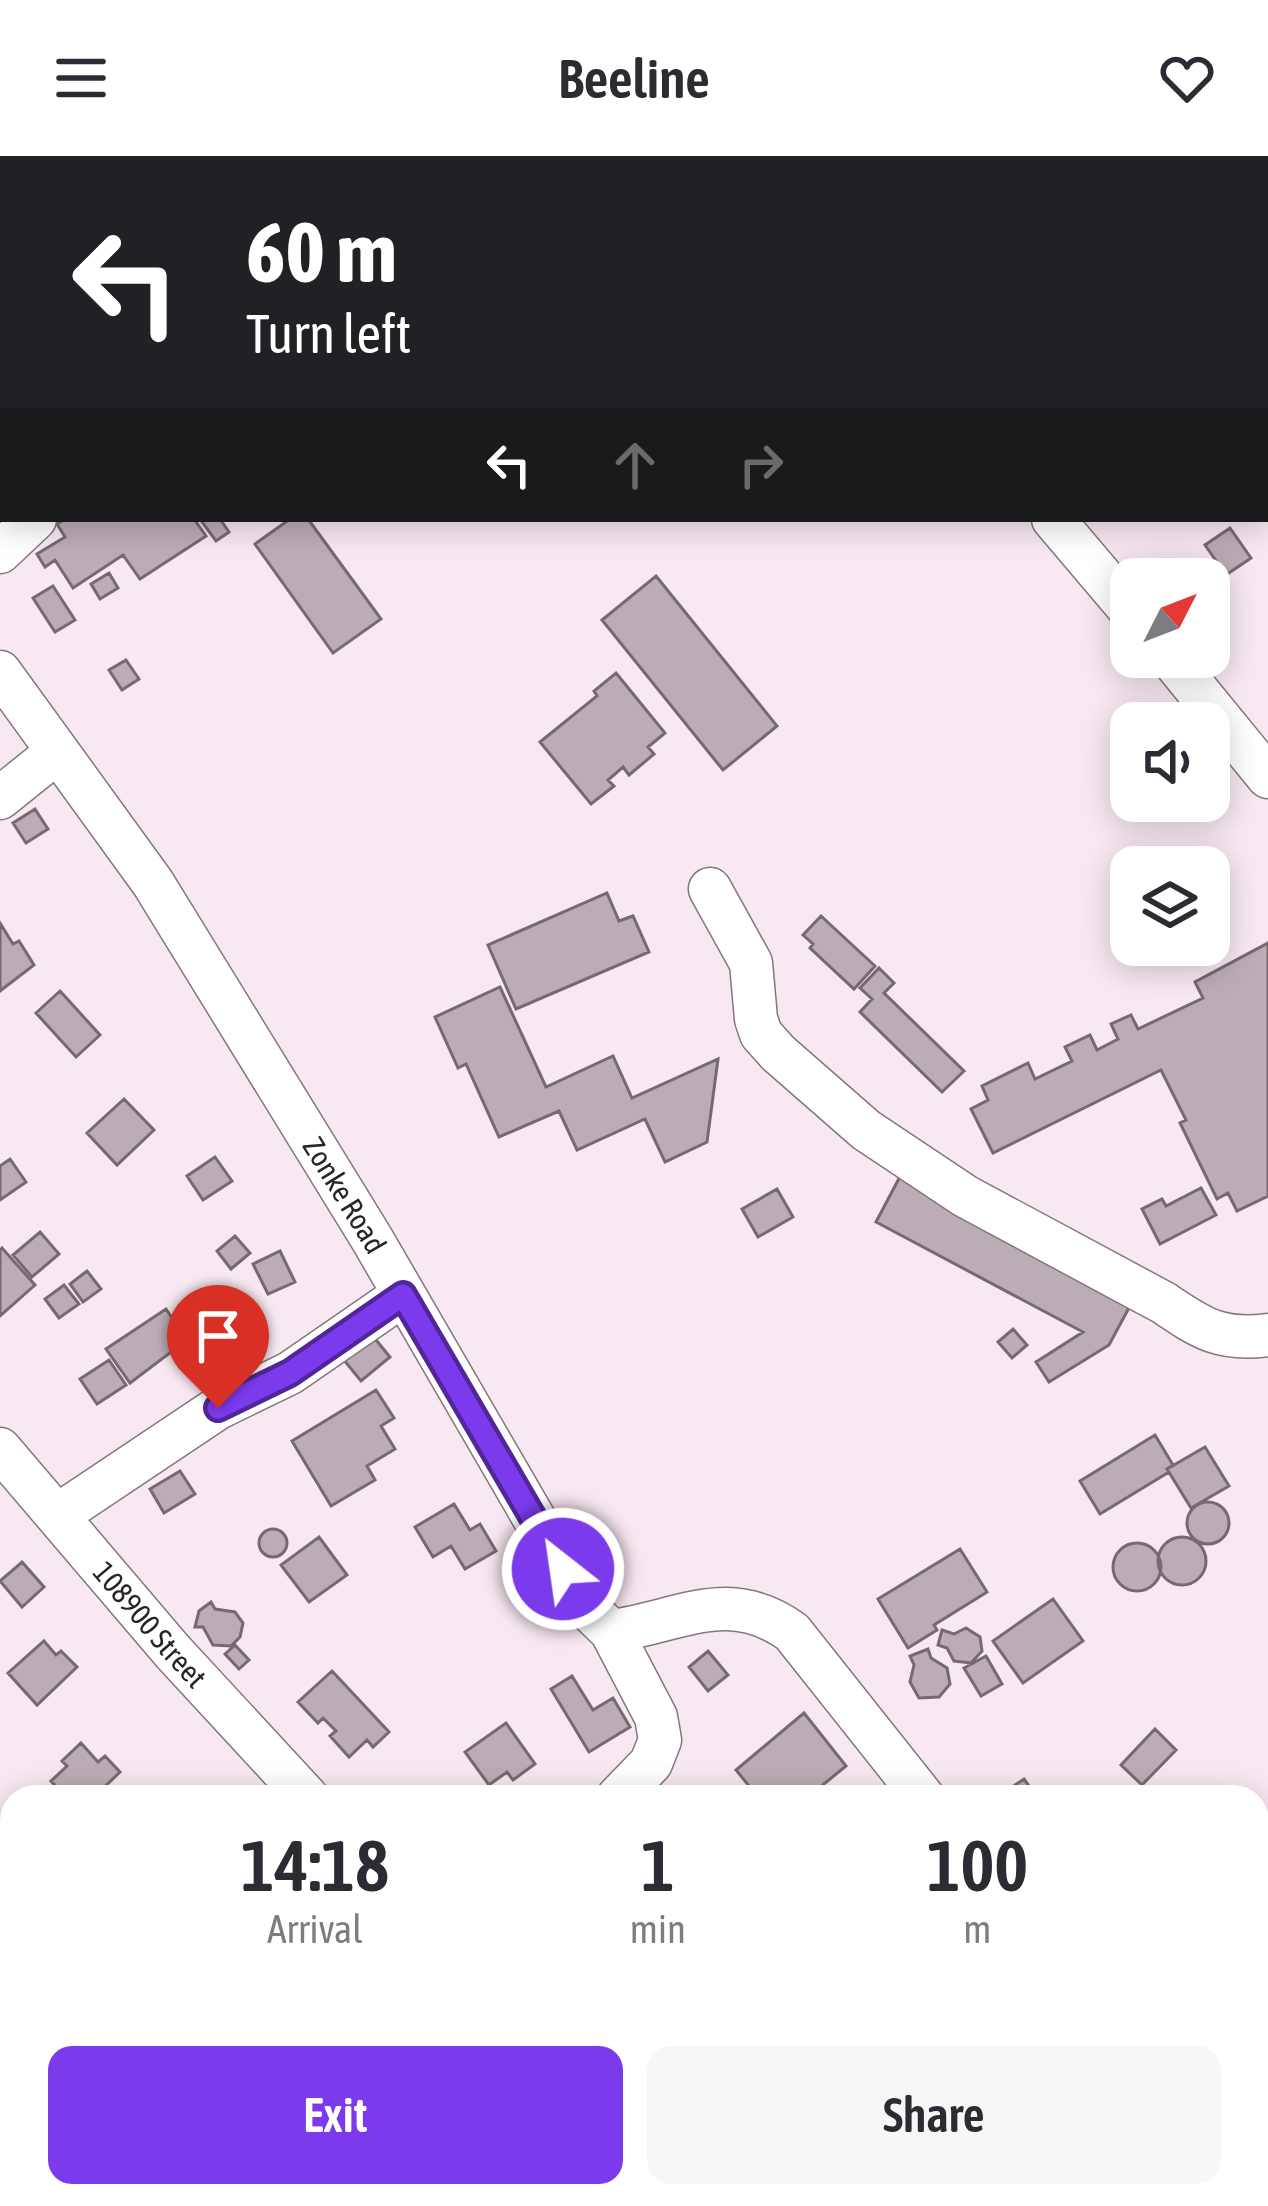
<!DOCTYPE html>
<style>
body{margin:0;font-family:"Asap Condensed",sans-serif;background:#f7f7f7;color:#2b2b33;height:100vh;display:flex;flex-direction:column;font-size:45px;white-space:nowrap}
*{box-sizing:border-box;margin:0}
p{font-size:39px;color:#7c7c81}
.icon{flex:none;width:66px;height:66px;fill:none;stroke:currentColor;stroke-width:2;stroke-linecap:round;stroke-linejoin:round}
.map{position:relative;flex:1;overflow:hidden}
.panel{position:absolute;left:0px;top:1629px;width:1269px;height:423px;display:flex;flex-direction:column;background:#fff;border-radius:36px 36px 0 0;box-shadow:0 6px 30px #0003}
.panel>*{flex:none}
.top-card{position:absolute;left:0px;top:0px;width:1269px;height:366px;box-shadow:0 6px 30px #0003;background:#202124;color:#fff;overflow:hidden}
.needle{width:78px;rotate:48deg}
.controls{position:absolute;left:1110px;top:402px;display:grid;gap:24px}
.controls a{display:grid;place-items:center;width:120px;height:120px;border-radius:24px;background:#fff;box-shadow:0 6px 30px #0003;font-size:60px}
.pin{position:absolute;display:grid;place-items:center;width:102px;height:102px;color:#fff;margin:-123px -51px;border-radius:50% 50% 50% 0;rotate:-45deg;box-shadow:0 0 12px #0007}
.pin .icon{rotate:45deg}
.me{position:absolute;width:132px;margin:-66px;rotate:330deg;stroke-linejoin:round;filter:drop-shadow(0 0 9px #0008)}
.turn{display:flex;align-items:center;gap:42px;height:252px;padding:0 48px;font-size:54px}
.turn .icon{width:156px;height:156px;stroke-width:2.5}
.turn b{display:block;font-size:84px;line-height:102px}
.lanes{display:flex;align-items:center;height:114px;padding:0 48px;background:#0003;justify-content:center;gap:60px;direction:ltr}
.lanes .off{opacity:.35}
.eta{display:flex;justify-content:space-evenly;align-items:center;height:204px;text-align:center}
.eta b{font-size:72px;font-weight:600;line-height:84px}
.primary-button{display:flex;gap:24px;margin-top:auto;padding:24px 48px}
.primary-button a{flex:1;height:138px;border-radius:24px;background:#7c3aed;color:#fff;font-size:48px;font-weight:600;line-height:138px;text-align:center}
.primary-button a+a{background:#f7f7f7;color:#2b2b33}
header{display:flex;justify-content:space-between;align-items:center;height:156px;padding:0 48px;background:#fff;font-size:54px;font-weight:600}
.map>svg:first-child{display:block}
</style>
<header><svg class="icon" aria-label="menu" viewBox="0 0 24 24"><path d="M4 6h16M4 12h16M4 18h16"/></svg>Beeline<svg class="icon" aria-label="heart" viewBox="0 0 24 24"><path d="M12 20l-8-8c-3-5 5-10 8-4 3-6 11-1 8 4z"/></svg></header>
<div class="map">
<svg width="1268" height="2050" viewBox="0 0 1268 2050">
<rect width="100%" height="100%" fill="#f8e8f1"/>
<path fill="#bcacb5" stroke="#786971" stroke-width="3" d="M65 363H194L206 380 140 423 123 399 73 432 55 404 45 411 37 398 65 381 57 368Z
M206 363H220L229 376 216 385 202 366Z
M290 363H308L381 463 333 497 255 388Z
M1230 372 1251 402 1226 419 1205 389Z
M109 417 118 432 100 443 91 428Z
M656 420 777 570 723 614 602 464Z
M53 430 75 464 55 476 33 442Z
M126 504 139 523 122 534 109 514Z
M616 517 665 577 648 591 654 598 629 619 623 611 608 624 614 630 591 648 540 586 597 540 594 535Z
M35 653 48 673 26 687 13 667Z
M607 737 619 765 633 760 649 796 516 853 488 789Z
M821 760 875 810 854 833 810 792 813 788 803 779Z
M0 767 13 788 19 785 34 809 0 835Z
M1268 787V1040L1237 1055 1228 1037 1217 1043 1180 967 1186 964 1161 914 993 997 971 953 988 944 982 930 1028 907 1035 923 1072 905 1065 891 1090 879 1097 894 1118 883 1111 868 1131 859 1138 873 1203 842 1195 826Z
M879 812 894 827 884 837 964 915 942 936 860 856 872 843 860 832Z
M500 831 546 931 613 900 632 942 718 903 707 986 665 1006 645 963 577 994 559 955 499 981 466 908 458 912 435 861Z
M60 835 100 879 76 901 36 857Z
M124 943 154 974 117 1009 87 977Z
M215 1001 232 1025 203 1044 187 1020Z
M10 1003 26 1026 0 1044V1010Z
M905 1011 1138 1135 1109 1189 1049 1226 1036 1206 1083 1176 876 1066Z
M1201 1032 1216 1059 1160 1088 1142 1053 1162 1043 1166 1050Z
M777 1033 793 1061 758 1081 742 1053Z
M40 1076 59 1098 32 1121 13 1099Z
M235 1080 250 1097 231 1113 217 1095Z
M2 1092 35 1129 0 1160V1094Z
M280 1095 295 1126 268 1138 253 1108Z
M87 1115 101 1133 83 1146 70 1128Z
M64 1129 79 1148 59 1162 45 1143Z
M166 1153 187 1184 130 1227 106 1193Z
M1013 1173 1027 1189 1012 1202 998 1186Z
M372 1179 390 1201 361 1225 343 1203Z
M109 1204 126 1229 97 1248 80 1223Z
M376 1234 394 1262 381 1270 395 1293 367 1310 375 1324 331 1350 292 1285Z
M1155 1279 1173 1309 1167 1313 1169 1316 1100 1358 1080 1325Z
M1205 1291 1229 1330 1191 1352 1167 1313Z
M180 1315 195 1338 164 1357 150 1333Z
M1187 1367a21 21 0 1 1 42 0a21 21 0 1 1-42 0Z
M454 1348 470 1374 480 1368 496 1395 465 1413 451 1390 433 1401 415 1371Z
M259 1387a14 14 0 1 1 28 0a14 14 0 1 1-28 0Z
M319 1381 347 1419 309 1446 281 1409Z
M1158 1405a24 24 0 1 1 48 0a24 24 0 1 1-48 0Z
M1113 1411a24 24 0 1 1 48 0a24 24 0 1 1-48 0Z
M960 1393 987 1436 934 1469 937 1474 908 1492 878 1443Z
M22 1406 44 1431 22 1451 0 1425Z
M1053 1443 1083 1485 1023 1527 993 1485Z
M211 1446 215 1453 235 1456 243 1467 240 1481 231 1490 213 1489 203 1471H195L199 1455Z
M966 1472 980 1481 982 1495 971 1507 954 1505 947 1492 938 1489 942 1474 954 1478Z
M44 1485 56 1499 61 1495 77 1511 37 1549 8 1517Z
M235 1489 249 1504 239 1513 225 1498Z
M928 1493 931 1502 947 1512 950 1528 939 1541 919 1542 910 1526 914 1509 910 1500Z
M708 1495 728 1519 708 1535 689 1511Z
M986 1500 1002 1528 981 1540 964 1512Z
M332 1515 389 1576 373 1591 367 1584 349 1601 330 1580 336 1575 323 1562 318 1567 298 1546Z
M572 1520 593 1554 613 1542 630 1571 589 1596 551 1533Z
M804 1557 846 1610 808 1641H758L736 1614Z
M506 1567 535 1608 513 1624 507 1616 489 1629 465 1596Z
M1155 1573 1176 1594 1142 1629 1121 1609Z
M81 1587 98 1606 105 1600 120 1616 94 1641H66L51 1625 67 1610 62 1605Z
M1024 1623 1037 1641H1000L999 1640Z
M76 2040H112L104 2050H79L72 2045Z
M386 2040H415L408 2050H378Z"/>
<g fill="none" stroke-linecap="round" stroke-linejoin="round">
<g stroke="#85767e" stroke-width="45">
<g id="minor">
<path d="M745 0 747 3"/>
<path d="M466 3 471 0"/>
<path d="M1053 363 1131 455"/>
<path d="M0 396 35 363"/>
<path d="M1170 501 1268 621"/>
<path id="s1" d="M0 516 153 727 372 1083 585 1450 611 1475 656 1561 660 1584 651 1607 618 1641"/>
<path d="M0 642 56 597"/>
<path d="M710 733 751 807 756 863 761 878 778 897 866 974 965 1040 1164 1147C1202 1173 1221 1185 1268 1179"/>
<path id="s2" d="M0 1293 173 1496 307 1641"/>
<path d="M58 1359 218 1252 290 1217 403 1139"/>
<path d="M611 1475C680 1466 728 1430 792 1476L923 1641"/>
<path d="M1253 2040 1258 2050"/>
</g>
</g>
<path stroke="#ada0a7" stroke-width="8" stroke-dasharray="6 9" stroke-linecap="butt" d="M1257 1914 1268 1905"/>
<use href="#minor" stroke="#fff" stroke-width="42"/>
</g>
<g fill="none" stroke-linecap="round" stroke-linejoin="round">
<g stroke="#51269a" stroke-width="30">
<path id="route" d="M218 1252 290 1217 403 1139 563 1413"/>
</g>
<use href="#route" stroke="#7c3aed" stroke-width="21"/>
</g>
<g text-anchor="middle" dominant-baseline="central" stroke-width="12" stroke-linejoin="round" paint-order="stroke">
<g font-size="30" fill="#2a2427" stroke="#f8e8f1">
<text stroke="none"><textPath href="#s1" startOffset="627">Zonke Road</textPath></text>
<text stroke="none"><textPath href="#s2" startOffset="231">108900 Street</textPath></text>
</g>
</g>
</svg>
<div class="controls">
<a><svg class="needle" viewBox="-14 -14 28 28"><path d="M0-13l5 13h-10z" fill="#e53935"/><path d="M0 13l5-13h-10z" fill="#7c7c81"/></svg></a>
<a><svg class="icon" aria-label="sound" viewBox="0 0 24 24"><path d="M4 9h4l5-4v14l-5-4H4zM17 9q2 3 0 6"/></svg></a>
<a><svg class="icon" aria-label="layers" viewBox="0 0 24 24"><path d="M12 4l9 5-9 5-9-5zM3 14l9 5 9-5"/></svg></a>
</div>
<div class="pin" style="left:218px;top:1252px;background:#d93025"><svg class="icon" aria-label="arrive" viewBox="0 0 24 24"><path d="M6 21V4h12l-3 4 3 4H6"/></svg></div>
<svg class="me" style="left:563px;top:1413px" viewBox="-20 -20 40 40"><circle r="17" fill="#7c3aed" stroke="#fff" stroke-width="3"/><path d="M0-11L8 9 0 5-8 9z" fill="#fff"/></svg>
<div class="top-card">
<div class="turn"><svg class="icon" aria-label="left" viewBox="0 0 24 24"><path d="M17 20v-9H6M10 6l-5 5 5 5"/></svg><div><b>60 m</b>Turn left</div></div>
<div class="lanes"><svg class="icon" aria-label="left" viewBox="0 0 24 24"><path d="M17 20v-9H6M10 6l-5 5 5 5"/></svg><svg class="icon off" aria-label="ahead" viewBox="0 0 24 24"><path d="M12 20V5M6 11l6-6 6 6"/></svg><svg class="icon off" aria-label="right" viewBox="0 0 24 24"><path d="M7 20v-9h11M14 6l5 5-5 5"/></svg></div>
</div>
<section class="panel">
<div class="eta">
<div><b>14:18</b><p>Arrival</p></div>
<div><b>1</b><p>min</p></div>
<div><b>100</b><p>m</p></div>
</div>
<div class="primary-button"><a>Exit</a><a>Share</a></div>
</section>
</div>
